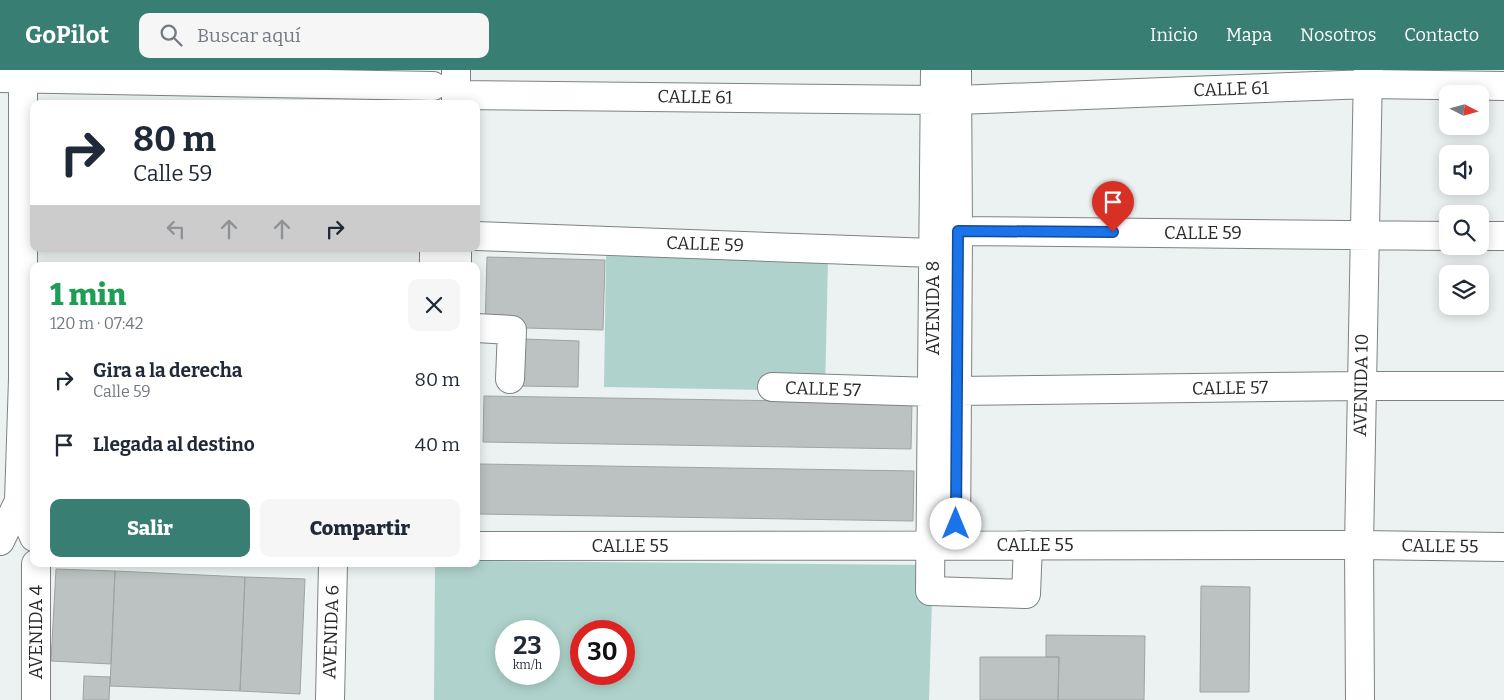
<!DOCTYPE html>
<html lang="es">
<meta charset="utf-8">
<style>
body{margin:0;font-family:Bitter,serif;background:#f6f6f7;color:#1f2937;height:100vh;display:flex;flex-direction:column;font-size:19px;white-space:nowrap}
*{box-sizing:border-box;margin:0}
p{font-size:16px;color:#747a83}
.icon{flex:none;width:28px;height:28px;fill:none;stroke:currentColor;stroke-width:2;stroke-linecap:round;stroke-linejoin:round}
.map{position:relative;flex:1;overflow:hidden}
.side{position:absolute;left:30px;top:192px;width:450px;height:305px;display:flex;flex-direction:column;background:#fff;border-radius:10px;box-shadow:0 2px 12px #0003}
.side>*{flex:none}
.guide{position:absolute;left:30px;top:30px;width:450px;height:152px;border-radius:10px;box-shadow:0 2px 12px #0003;background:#fff;color:#1f2937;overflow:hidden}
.needle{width:32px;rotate:96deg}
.tools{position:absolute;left:1439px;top:15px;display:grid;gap:10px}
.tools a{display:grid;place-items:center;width:50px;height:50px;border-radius:10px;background:#fff;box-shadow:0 2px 12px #0003;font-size:25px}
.speed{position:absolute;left:495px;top:550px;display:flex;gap:10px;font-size:25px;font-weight:700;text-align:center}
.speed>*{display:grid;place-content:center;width:65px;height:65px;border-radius:50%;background:#fff;box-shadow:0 2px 12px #0003;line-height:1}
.speed small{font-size:12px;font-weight:400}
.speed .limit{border:8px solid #d22;background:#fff;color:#111}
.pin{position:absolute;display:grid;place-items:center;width:42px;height:42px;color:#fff;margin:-51px -21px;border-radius:50% 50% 50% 0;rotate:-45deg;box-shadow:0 0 5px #0007}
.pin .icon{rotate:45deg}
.me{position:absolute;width:55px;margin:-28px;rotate:0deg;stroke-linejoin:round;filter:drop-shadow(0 0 4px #0008)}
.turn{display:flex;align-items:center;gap:18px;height:105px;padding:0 20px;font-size:22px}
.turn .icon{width:65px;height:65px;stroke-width:2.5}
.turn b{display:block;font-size:35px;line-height:42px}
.lanes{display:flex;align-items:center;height:48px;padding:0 20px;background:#0003;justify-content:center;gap:25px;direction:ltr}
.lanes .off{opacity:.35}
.round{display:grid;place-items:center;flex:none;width:52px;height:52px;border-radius:10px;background:#f6f6f7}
.head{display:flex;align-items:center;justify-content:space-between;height:85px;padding:0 20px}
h1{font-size:30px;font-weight:800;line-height:38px;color:#1e9e55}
.action{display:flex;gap:10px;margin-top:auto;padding:10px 20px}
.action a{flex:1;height:58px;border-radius:10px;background:#397e73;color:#fff;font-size:20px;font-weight:800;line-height:58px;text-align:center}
.action a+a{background:#f6f6f7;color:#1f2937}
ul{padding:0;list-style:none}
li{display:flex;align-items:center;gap:15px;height:65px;padding:0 20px}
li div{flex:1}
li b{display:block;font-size:19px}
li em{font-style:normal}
header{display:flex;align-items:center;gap:30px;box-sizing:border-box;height:70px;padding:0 25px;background:#397e73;color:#fff}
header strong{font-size:24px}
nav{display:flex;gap:28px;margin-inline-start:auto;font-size:18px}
.search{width:350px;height:45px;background:#f6f6f7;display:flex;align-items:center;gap:12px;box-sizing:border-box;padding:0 18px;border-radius:10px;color:#747a83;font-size:19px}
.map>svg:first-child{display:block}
</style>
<header>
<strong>GoPilot</strong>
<div class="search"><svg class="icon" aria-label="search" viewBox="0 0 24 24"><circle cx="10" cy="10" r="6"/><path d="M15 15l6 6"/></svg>Buscar aquí</div>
<nav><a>Inicio</a><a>Mapa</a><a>Nosotros</a><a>Contacto</a></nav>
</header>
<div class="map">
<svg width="1504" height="630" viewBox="0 0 1504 630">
<rect width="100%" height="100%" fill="#ebf2f1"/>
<path fill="#afd3cc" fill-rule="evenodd" d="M606 186 828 190 825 321 604 317Z
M476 491 933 495 929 630H434L435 494H476ZM506 561H549V604H506ZM581 561H624V604H581Z"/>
<path fill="#bcc2c1" stroke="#9ea4a2" d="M487 187 605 190 603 260 485 257Z
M523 269 579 271 578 317 521 316Z
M484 326 912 333 911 379 483 372Z
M479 394 914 401 913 451 478 444Z
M56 499 115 501 111 594 51 591Z
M115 501 245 507 240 621 110 616Z
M245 507 305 509 300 624 240 621Z
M1201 516 1250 517 1249 622H1200Z
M1046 565 1145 566 1144 630H1058L1059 587H1046Z
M980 587H1059L1058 630H980Z
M84 606 110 607 109 630H83Z"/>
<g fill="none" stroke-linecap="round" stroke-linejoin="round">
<g stroke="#7d8381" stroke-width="30">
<path id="minor" d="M23 0V309L19 431 34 467
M935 0 930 521 1026 524 1028 475
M0 8 433 16
M456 25 935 30
M957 30 1368 14 1504 16
M456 34V0
M958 161 1448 166
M476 166 933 183
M1480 166H1504
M457 179V196
M434 196V179
M476 258 512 260 510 309
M772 317 933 322
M956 321 1361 316H1504
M0 471 19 431
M956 475 958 161 957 0
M476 476 1359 475 1504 477
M36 630V494
M330 630 333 494
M1360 630 1359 475 1368 0"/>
</g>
<use href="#minor" stroke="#fff" stroke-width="28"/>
</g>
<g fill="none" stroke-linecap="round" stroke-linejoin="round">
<g stroke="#114b97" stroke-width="12">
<path id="route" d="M956 454 958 161 1113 162"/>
</g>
<use href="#route" stroke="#1a73e8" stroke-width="9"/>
</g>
<g text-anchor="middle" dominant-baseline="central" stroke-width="4.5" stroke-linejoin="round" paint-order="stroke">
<g font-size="18" fill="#282b2a" stroke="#fff">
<text transform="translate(1231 19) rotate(-2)">CALLE 61</text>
<text transform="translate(695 27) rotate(1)">CALLE 61</text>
<text x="1203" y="163">CALLE 59</text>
<text transform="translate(705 174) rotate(2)">CALLE 59</text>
<text transform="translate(933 238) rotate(-90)">AVENIDA 8</text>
<text transform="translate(1361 315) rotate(-89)">AVENIDA 10</text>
<text transform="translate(1230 318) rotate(-1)">CALLE 57</text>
<text transform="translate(823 319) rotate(2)">CALLE 57</text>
<text x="1035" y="475">CALLE 55</text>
<text x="630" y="476">CALLE 55</text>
<text transform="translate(1440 476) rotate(1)">CALLE 55</text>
<text transform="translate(36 562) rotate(-90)">AVENIDA 4</text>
<text transform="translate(331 562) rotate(-88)">AVENIDA 6</text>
</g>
</g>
</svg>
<div class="tools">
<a><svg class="needle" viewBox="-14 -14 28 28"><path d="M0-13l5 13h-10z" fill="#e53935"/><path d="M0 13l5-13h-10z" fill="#747a83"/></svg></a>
<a><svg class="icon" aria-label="sound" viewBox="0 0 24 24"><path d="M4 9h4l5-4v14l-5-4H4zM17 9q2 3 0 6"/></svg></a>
<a><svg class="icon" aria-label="search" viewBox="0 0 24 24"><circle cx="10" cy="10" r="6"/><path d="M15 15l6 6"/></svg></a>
<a><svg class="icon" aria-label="layers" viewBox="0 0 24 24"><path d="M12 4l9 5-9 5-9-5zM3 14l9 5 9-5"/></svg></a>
</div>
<div class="speed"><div>23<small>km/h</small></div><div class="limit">30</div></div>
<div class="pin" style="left:1113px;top:162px;background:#d93025"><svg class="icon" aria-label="arrive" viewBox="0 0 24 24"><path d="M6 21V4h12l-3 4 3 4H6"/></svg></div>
<svg class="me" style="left:956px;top:454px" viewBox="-20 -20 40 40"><circle r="19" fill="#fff"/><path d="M0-13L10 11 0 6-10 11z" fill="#1a73e8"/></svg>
<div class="guide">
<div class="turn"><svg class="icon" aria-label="right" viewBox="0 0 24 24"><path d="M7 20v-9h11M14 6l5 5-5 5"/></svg><div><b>80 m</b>Calle 59</div></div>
<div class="lanes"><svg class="icon off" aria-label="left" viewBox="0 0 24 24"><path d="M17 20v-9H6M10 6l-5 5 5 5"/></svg><svg class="icon off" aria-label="ahead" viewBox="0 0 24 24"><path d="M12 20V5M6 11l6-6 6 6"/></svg><svg class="icon off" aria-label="ahead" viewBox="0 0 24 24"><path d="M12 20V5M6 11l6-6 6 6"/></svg><svg class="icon" aria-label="right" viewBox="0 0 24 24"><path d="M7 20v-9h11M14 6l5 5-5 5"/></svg></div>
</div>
<section class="side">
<div class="head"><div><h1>1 min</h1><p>120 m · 07:42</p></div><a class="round"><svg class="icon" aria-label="close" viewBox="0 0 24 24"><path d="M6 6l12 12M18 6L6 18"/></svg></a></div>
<ul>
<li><svg class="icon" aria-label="right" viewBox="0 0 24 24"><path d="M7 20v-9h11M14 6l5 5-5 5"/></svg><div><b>Gira a la derecha</b><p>Calle 59</p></div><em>80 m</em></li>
<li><svg class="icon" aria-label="arrive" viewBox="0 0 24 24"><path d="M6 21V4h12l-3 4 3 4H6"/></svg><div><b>Llegada al destino</b></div><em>40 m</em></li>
</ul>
<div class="action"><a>Salir</a><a>Compartir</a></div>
</section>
</div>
